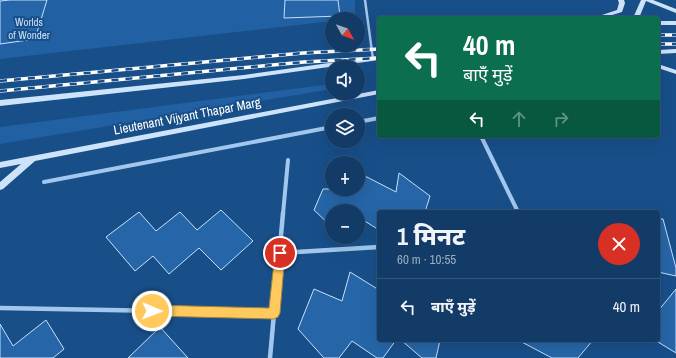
<!DOCTYPE html>
<html lang="hi">
<meta charset="utf-8">
<style>
body{margin:0;font-family:"Archivo Narrow","Noto Sans Devanagari",sans-serif;background:#1b426d;color:#f1f3f6;height:100vh;display:flex;flex-direction:column;font-size:15px;white-space:nowrap}
*{box-sizing:border-box;margin:0}
p{font-size:13px;color:#9cadc0}
.icon{flex:none;width:22px;height:22px;fill:none;stroke:currentColor;stroke-width:2;stroke-linecap:round;stroke-linejoin:round}
.map{position:relative;flex:1;overflow:hidden}
.details{position:absolute;left:377px;top:210px;width:283px;height:132px;display:flex;flex-direction:column;background:#123b67;border-radius:4px;box-shadow:0 4px 16px #0002,0 0 0 1px #31557b}
.details>*{flex:none}
.top-card{position:absolute;left:377px;top:16px;width:283px;height:122px;border-radius:4px;box-shadow:0 4px 16px #0002,0 0 0 1px #31557b;background:#0b6e4f;color:#fff;overflow:hidden}
.needle{width:26px;rotate:130deg}
.fabs{position:absolute;left:325px;top:12px;display:grid;gap:8px}
.fabs a{display:grid;place-items:center;width:40px;height:40px;border-radius:50%;background:#123b67;box-shadow:0 4px 16px #0002,0 0 0 1px #31557b;font-size:20px}
.pin{position:absolute;display:grid;place-items:center;width:34px;height:34px;color:#fff;margin:-17px;border:2px solid #fff;border-radius:50%;box-shadow:0 1px 4px #0007}
.me{position:absolute;width:44px;margin:-22px;rotate:91deg;stroke-linejoin:round;filter:drop-shadow(0 0 3px #0008)}
.turn{display:flex;align-items:center;gap:14px;height:84px;padding:0 20px;font-size:18px}
.turn .icon{width:52px;height:52px;stroke-width:2.5}
.turn b{display:block;font-size:28px;line-height:34px}
.lanes{display:flex;align-items:center;height:38px;padding:0 20px;background:#0003;justify-content:center;gap:20px;direction:ltr}
.lanes .off{opacity:.35}
.round{display:grid;place-items:center;flex:none;width:42px;height:42px;border-radius:21px;background:#1b426d}
.head{display:flex;align-items:center;justify-content:space-between;height:68px;padding:0 20px}
h1{font-size:24px;font-weight:800;line-height:30px}
ul{padding:0;list-style:none}
li{display:flex;align-items:center;gap:12px;height:56px;padding:0 20px;border-top:1px solid #31557b}
li div{flex:1}
li b{display:block;font-size:15px}
li em{font-style:normal}
.map>svg:first-child{display:block}
</style>
<div class="map">
<svg width="676" height="358" viewBox="0 0 676 358">
<rect width="100%" height="100%" fill="#184f89"/>
<path fill="#2161a3" d="M0 0H355V19H332V21L0 59Z
M332 84V89L0 144V127Z"/>
<path fill="#2666a8" stroke="#c6e0fa" d="M10 0H47L35 39 0 44V1Z
M285 0H338L340 16 284 18Z
M399 173 430 196 425 212H379V230L360 218 358 220V211H332V227L314 210 323 189H358L363 175 396 192Z
M221 210 253 241 221 270 199 248 169 274 153 256 135 271 106 237 139 212 156 231 180 212 197 230Z
M658 219H663L676 268V276L658 272Z
M350 272 379 290V340H396L383 358H377L352 341 339 358H324L298 329 314 289 342 301Z
M676 289V353L658 342V311Z
M46 320 64 349 53 358H0V324L13 346Z
M160 327 188 358H128Z
M401 340H440L436 358H422Z
M518 340H593L578 358H552Z"/>
<g fill="none" stroke-linecap="round" stroke-linejoin="round">
<path stroke="#a1c7ee" stroke-width="2.5" d="M365 0 373 59"/>
<path stroke="#a1c7ee" stroke-width="4" d="M358 122 379 118
M481 136 518 212
M44 182 332 127
M283 214 288 160"/>
<path stroke="#a1c7ee" stroke-width="4.5" d="M280 253 379 247
M0 308 274 313
M270 358 283 213"/>
<path fill="#cde3fa" fill-rule="evenodd" d="M618 0H624L625 3 622 12 602 18H593L617 10 619 3Z
M641 0H653L676 9V13L646 1 639 18H633Z
M658 21H676V25H658Z
M676 49V53L658 54V50Z
M379 56V60L244 79 0 106V100L244 75Z
M658 64 676 70V74L658 68Z
M379 90V94L35 161 3 189 0 190V182L21 164 0 168V162Z"/>
<g stroke="#fff" stroke-width="3.5">
<path id="rail" d="M658 35H676
M658 44H676
M0 81 303 53 379 49
M0 91 304 62 379 58"/>
</g>
<use href="#rail" stroke="#184f89" stroke-width="2.5" stroke-dasharray="7" stroke-linecap="butt"/>
</g>
<path fill="#ffc95d" stroke="#a6833c" d="M280 248 283 250 285 253 280 313 278 317 274 319 152 316 148 315 147 311 148 307 152 305 269 308 275 253 276 250Z"/>
<g text-anchor="middle" dominant-baseline="central" stroke-width="4" stroke-linejoin="round" paint-order="stroke">
<g font-size="11" fill="#c6e0fa" stroke="#184f89">
<text x="29" y="22">Worlds<tspan x="29" dy="13">of Wonder</tspan></text>
</g>
<g font-size="13" fill="#fff" stroke="#184f89">
<text transform="translate(187 116) rotate(-11)">Lieutenant Vijyant Thapar Marg</text>
</g>
</g>
</svg>
<div class="fabs">
<a><svg class="needle" viewBox="-14 -14 28 28"><path d="M0-13l5 13h-10z" fill="#e53935"/><path d="M0 13l5-13h-10z" fill="#9cadc0"/></svg></a>
<a><svg class="icon" aria-label="sound" viewBox="0 0 24 24"><path d="M4 9h4l5-4v14l-5-4H4zM17 9q2 3 0 6"/></svg></a>
<a><svg class="icon" aria-label="layers" viewBox="0 0 24 24"><path d="M12 4l9 5-9 5-9-5zM3 14l9 5 9-5"/></svg></a>
<a>+</a>
<a>−</a>
</div>
<div class="pin" style="left:280px;top:253px;background:#d93025"><svg class="icon" aria-label="arrive" viewBox="0 0 24 24"><path d="M6 21V4h12l-3 4 3 4H6"/></svg></div>
<svg class="me" style="left:152px;top:311px" viewBox="-20 -20 40 40"><circle r="17" fill="#ffc95d" stroke="#fff" stroke-width="3"/><path d="M0-11L8 9 0 5-8 9z" fill="#fff"/></svg>
<div class="top-card">
<div class="turn"><svg class="icon" aria-label="left" viewBox="0 0 24 24"><path d="M17 20v-9H6M10 6l-5 5 5 5"/></svg><div><b>40 m</b>बाएँ मुड़ें</div></div>
<div class="lanes"><svg class="icon" aria-label="left" viewBox="0 0 24 24"><path d="M17 20v-9H6M10 6l-5 5 5 5"/></svg><svg class="icon off" aria-label="ahead" viewBox="0 0 24 24"><path d="M12 20V5M6 11l6-6 6 6"/></svg><svg class="icon off" aria-label="right" viewBox="0 0 24 24"><path d="M7 20v-9h11M14 6l5 5-5 5"/></svg></div>
</div>
<section class="details">
<div class="head"><div><h1>1 मिनट</h1><p>60 m · 10:55</p></div><a class="round" style="background:#d93025;color:#fff"><svg class="icon" aria-label="close" viewBox="0 0 24 24"><path d="M6 6l12 12M18 6L6 18"/></svg></a></div>
<ul>
<li><svg class="icon" aria-label="left" viewBox="0 0 24 24"><path d="M17 20v-9H6M10 6l-5 5 5 5"/></svg><div><b>बाएँ मुड़ें</b></div><em>40 m</em></li>
</ul>
</section>
</div>
